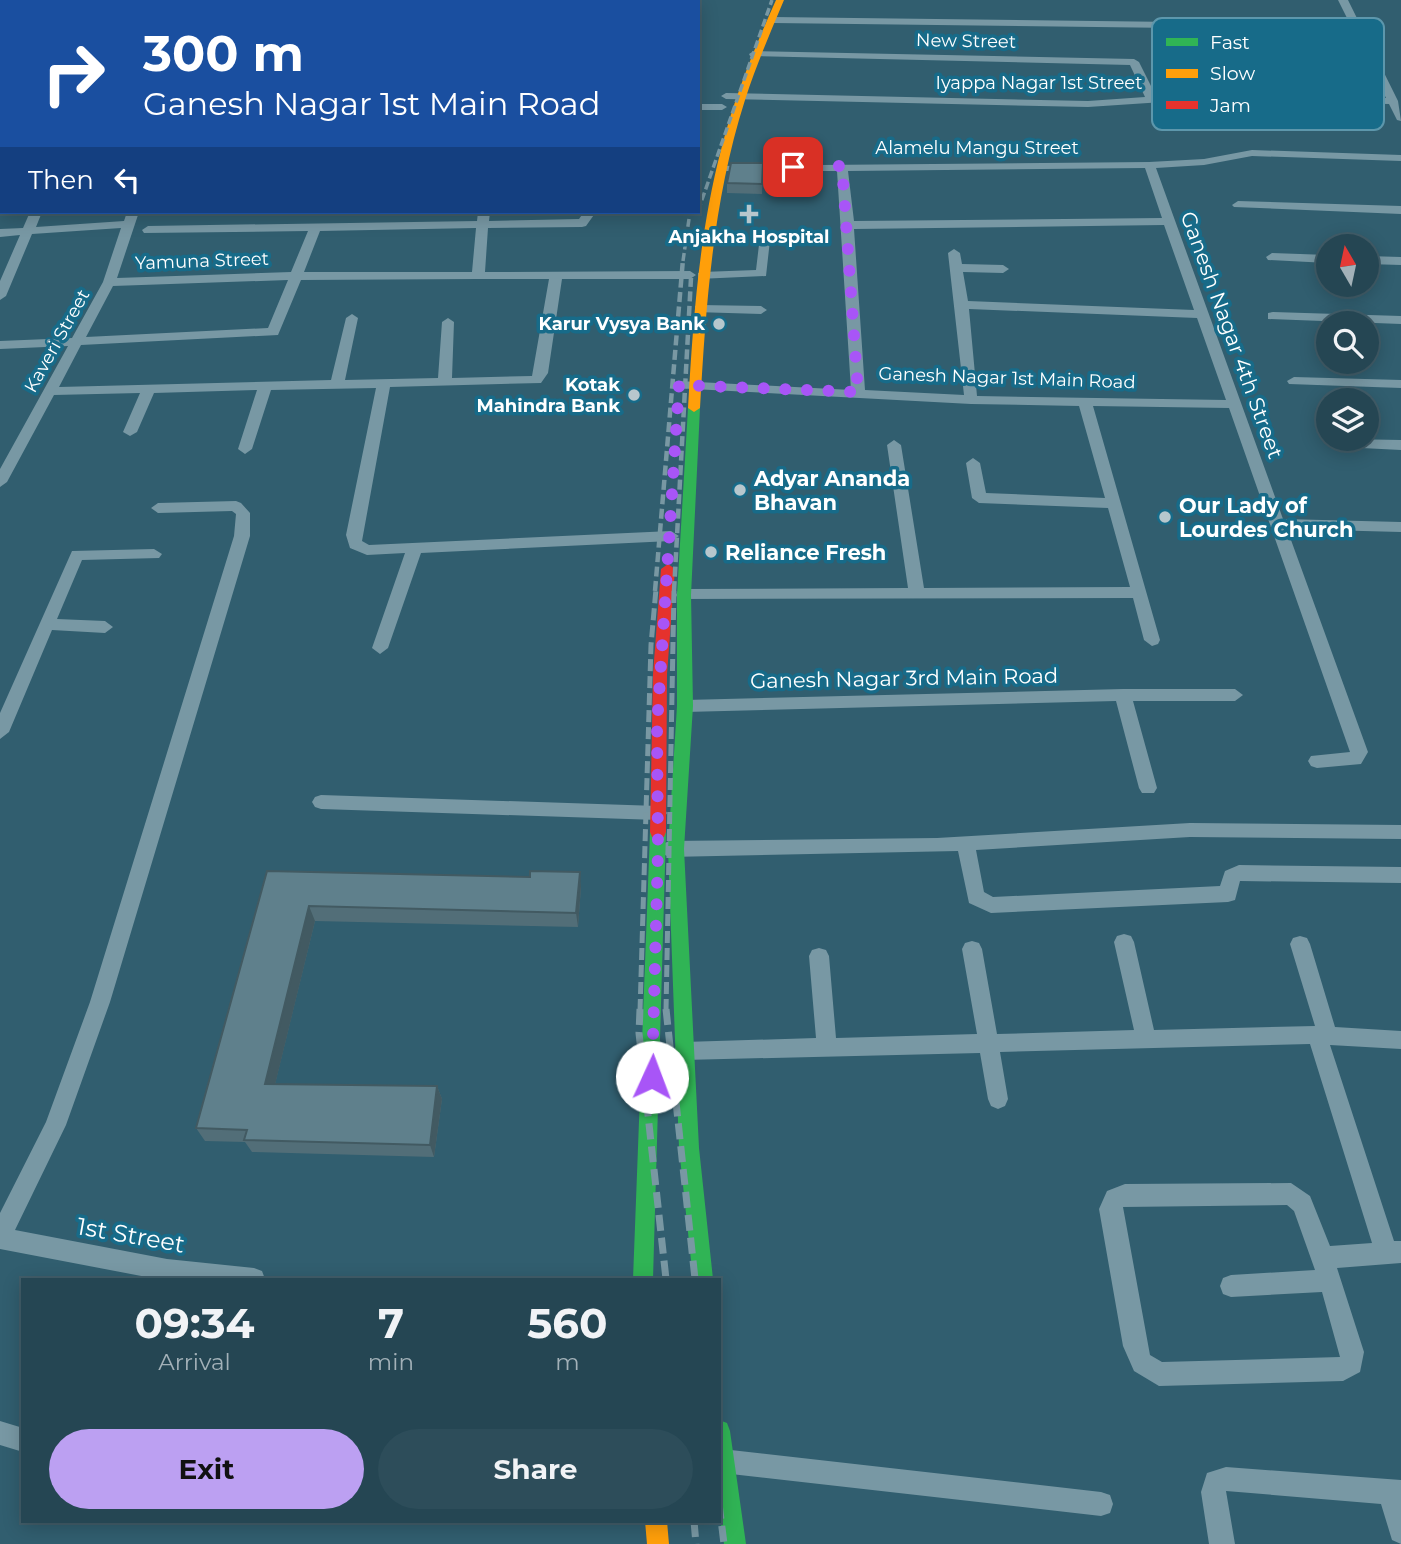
<!DOCTYPE html>
<style>
body{margin:0;font-family:Montserrat,sans-serif;background:#2d4d5a;color:#f1f3f6;height:100vh;display:flex;flex-direction:column;font-size:26px;white-space:nowrap}
*{box-sizing:border-box;margin:0}
p{font-size:23px;color:#a3b1b8}
.icon{flex:none;width:38px;height:38px;fill:none;stroke:currentColor;stroke-width:2;stroke-linecap:round;stroke-linejoin:round}
.map{position:relative;flex:1;overflow:hidden}
.drawer{position:absolute;left:21px;top:1278px;width:700px;height:245px;display:flex;flex-direction:column;background:#254653;border-radius:0px;box-shadow:0 4px 18px #0003,0 0 0 2px #425e6a}
.drawer>*{flex:none}
.hud{position:absolute;left:0px;top:0px;width:700px;height:214px;box-shadow:0 4px 18px #0003,0 0 0 2px #425e6a;background:#1a4fa0;color:#fff;overflow:hidden}
.needle{width:46px;rotate:351deg}
.controls{position:absolute;left:1316px;top:234px;display:grid;gap:14px}
.controls a{display:grid;place-items:center;width:63px;height:63px;border-radius:50%;background:#254653;box-shadow:0 4px 18px #0003,0 0 0 2px #425e6a;font-size:35px}
.pin{position:absolute;display:grid;place-items:center;width:60px;height:60px;color:#fff;margin:-30px;border-radius:14px;box-shadow:0 4px 10px #0006}
.me{position:absolute;width:77px;margin:-38px;rotate:2deg;stroke-linejoin:round;filter:drop-shadow(0 0 5px #0008)}
.turn{display:flex;align-items:center;gap:24px;height:147px;padding:0 28px;font-size:32px}
.turn .icon{width:91px;height:91px;stroke-width:2.5}
.turn b{display:block;font-size:49px;line-height:60px}
.then{display:flex;align-items:center;height:66px;padding:0 28px;background:#0003;gap:14px;font-size:26px}
.eta{display:flex;justify-content:space-evenly;align-items:center;height:119px;text-align:center}
.eta b{font-size:42px;font-weight:700;line-height:49px}
.action{display:flex;gap:14px;margin-top:auto;padding:14px 28px}
.action a{flex:1;height:80px;border-radius:42px;background:#bca0f2;color:#111;font-size:28px;font-weight:700;line-height:80px;text-align:center}
.action a+a{background:#2d4d5a;color:#f1f3f6}
.map>svg:first-child{display:block}
</style>
<div class="map">
<svg width="1401" height="1544" viewBox="0 0 1401 1544">
<rect width="100%" height="100%" fill="#315e6f"/>
<g fill="none" stroke-linecap="round" stroke-linejoin="round">
<path fill="#7898a4" fill-rule="evenodd" d="M69 0H79L68 2Z
M181 0H191L180 2Z
M474 0H484V2H474Z
M574 0H584V2H574Z
M1338 0H1348L1398 101 1401 121 1397 120 1389 104 1193 100 1088 107 726 99 721 96 726 93 1088 101 1145 97 1130 65 750 56 749 54 754 51 1134 59 1139 62 1156 96 1193 94 1386 98 1363 51 1235 41 1176 28 773 23 768 20 773 17 1176 22 1235 35 1360 44Z
M0 30H2L0 37Z
M0 96H2V102H0Z
M698 104H722L727 107 722 110H698Z
M0 139H2L0 146Z
M1252 150 1401 155V161L1252 156 1204 165 1156 168 1283 519 1401 522V532L1287 529 1368 752 1361 764 1317 768 1311 766 1308 761 1311 756 1350 752 1229 408 1093 406 1160 640 1158 644 1152 646 1144 640 1133 598 678 599 676 595 678 591 684 589 908 588 887 445 894 440 901 445 924 588 1130 587 1108 508 979 503 972 498 966 463 973 458 980 463 986 493 1105 498 1079 406 971 404 674 388V382L679 381 851 390 837 171H721L717 170V166L1149 162 1204 159ZM1145 168 1162 218 854 221 848 171ZM1164 225 1194 310 968 301 963 272 1003 273 1009 269 1003 265 962 264 960 253 954 249 948 253 964 395 865 390 854 229ZM969 309 1197 318 1226 400 977 396Z
M1238 201 1401 206V214L1234 207 1232 205Z
M30 212H42L36 227 124 221 127 212H139L117 278 291 272 308 231 144 233 142 230 148 226 477 221 478 212H490L489 221 579 219 584 212H596L586 226 582 227 488 228 485 272 690 271 696 275 690 279H562L548 373 541 383 390 387 362 541 369 545 671 531 679 536 671 541 421 553 388 648 380 654 372 648 405 553 367 555 350 548 346 535 376 388 271 390 252 449 245 454 238 449 257 390 154 393 137 432 130 436 123 432 140 393 54 395 7 482 0 487V469L68 346 0 349V341L72 338 103 282 121 228 32 234 6 296 0 300V281L20 235 0 237V229L23 228ZM476 228 472 272H304L320 231ZM476 279H549L532 376 452 378 454 322 448 318 442 322 438 378 345 380 358 318 352 314 346 318 331 380 59 387 81 345 278 335 301 280ZM288 280 268 328 86 337 113 286Z
M761 228 771 231 766 276 698 279V273L702 272 756 270Z
M1272 253 1328 255V263L1268 260 1266 257Z
M1367 256 1401 257V265L1367 264Z
M700 305 761 306 767 310 761 314 695 312V306Z
M1273 312 1401 316V324L1268 319V313Z
M1294 377 1401 380V388L1289 384 1287 381Z
M1347 439 1401 440V450L1342 447 1340 444Z
M236 501 241 503 250 513V536L110 1002 66 1125 15 1230 167 1259 254 1268 262 1271 265 1279H157L0 1249V1213L46 1122 90 1002 234 536 236 514 232 511 158 513 151 508 158 503Z
M154 549 162 554 159 558 82 560 57 619 105 621 113 627 105 633 52 630 9 732 0 739V713L72 551Z
M1123 689H1235L1243 695 1235 701H1133L1157 788 1154 793H1142L1139 788 1116 701 685 712 677 706 685 700Z
M321 795 658 806 664 808 667 813 664 818 658 820 321 809 315 807 312 802 315 797Z
M1190 823 1401 825V839L1190 837 976 850 984 892 993 897 1220 886 1225 871 1239 865 1401 867V883L1240 881 1235 900 1228 902 991 913 969 903 958 851 669 857 663 854 660 849 663 844 669 841 937 838Z
M1124 934 1131 936 1134 942 1154 1030 1315 1026 1290 944 1293 938 1300 936 1307 938 1310 944 1335 1027 1401 1031V1049L1330 1045 1394 1241H1401V1263L1337 1268 1364 1352 1360 1372 1343 1381 1159 1386 1134 1371 1123 1346 1099 1209 1107 1191 1125 1184 1291 1183 1310 1196 1330 1246 1372 1243 1310 1044 1000 1052 1008 1099 1005 1106 998 1109 991 1106 988 1099 980 1053 684 1060 677 1058 674 1051 677 1044 684 1042 816 1038 809 956 812 950 819 948 826 950 829 956 836 1038 977 1034 962 949 965 943 972 941 979 943 982 949 997 1034 1134 1030 1114 942 1117 936ZM1287 1205 1294 1211 1315 1270 1231 1275 1223 1278 1220 1286 1223 1294 1231 1297 1322 1292 1340 1357 1162 1362 1150 1355 1123 1207Z
M0 1421 23 1428V1452L0 1445Z
M722 1449 1101 1492 1110 1495 1113 1504 1110 1513 1101 1516 722 1473 719 1472V1450Z
M1226 1467 1401 1480V1544L1392 1540 1381 1504 1226 1491 1235 1544H1209L1201 1492 1207 1473Z"/>
<path fill="#30b455" fill-rule="evenodd" d="M694 404 700 408 691 595 693 706 684 849 699 1148 713 1279H693L679 1148 668 849 677 706V595L688 408Z
M658 825 664 827 666 832 653 1279H633L650 832 652 827Z
M719 1420 727 1423 730 1431 746 1544H724L719 1512Z"/>
<path fill="#ff9f0a" fill-rule="evenodd" d="M776 0H784C770 33 756 66 745 100 713 200 706 304 700 408L694 412 688 408C693 321 699 234 721 150 734 98 754 49 776 0Z
M645 1521H667L669 1544H647Z"/>
<path fill="#e5322d" fill-rule="evenodd" d="M668 564 675 569 667 674 666 832 664 837H652L650 832 653 674 661 569Z"/>
<path stroke="#7998a3" stroke-width="3.5" stroke-dasharray="8 3.5" stroke-linecap="butt" d="M698 211 772 0
M683 261 690 212"/>
<path stroke="#7998a3" stroke-width="4.5" stroke-dasharray="10 4.5" stroke-linecap="butt" d="M655 591 683 259
M674 591 691 278"/>
<path stroke="#7998a3" stroke-width="5" stroke-dasharray="12 5" stroke-linecap="butt" d="M640 1011 651 645 656 589
M666 1011 674 589"/>
<path stroke="#7998a3" stroke-width="7" stroke-dasharray="16 7" stroke-linecap="butt" d="M640 1009 639 1033 666 1279
M666 1009 695 1279
M719 1503 724 1544
M694 1521 696 1544"/>
</g>
<path fill="#526e78" d="M763 163 762 194 727 193V183Z
M267 871 581 887 578 927 315 921 275 1084 437 1086 442 1099 434 1157 252 1152 245 1142 205 1141 196 1128Z"/>
<path fill="#425a62" d="M580 872 581 887 578 927 576 913Z
M309 906 315 921 272 1097 265 1084Z
M437 1086 442 1099 434 1157 430 1145Z"/>
<path fill="#5f808c" stroke="#425a62" stroke-width="2" d="M731 163H763L762 184 727 183Z
M267 871 530 877V871L580 872 576 913 309 906 265 1084 437 1086 430 1145 244 1140 247 1130 196 1128Z"/>
<g fill="none" stroke-linecap="round" stroke-linejoin="round">
<path stroke="#a855f7" stroke-width="12" stroke-dasharray="0 21.6" d="M652 1077 658 849 657 726 679 385 858 392 842 166 793 167"/>
</g>
<g fill="#b7c7cd" stroke="#176b89" stroke-width="2.5">
<path d="M745.5 203.5h7v7h7v7h-7v7h-7v-7h-7v-7h7z"/>
<circle cx="719" cy="324" r="7"/>
<circle cx="634" cy="395" r="7"/>
<circle cx="740" cy="490" r="7"/>
<circle cx="1165" cy="517" r="7"/>
<circle cx="711" cy="552" r="7"/>
</g>
<g text-anchor="middle" dominant-baseline="central" stroke-width="7" stroke-linejoin="round" paint-order="stroke">
<g font-size="18" fill="#fff" stroke="#176b89">
<text transform="translate(966 41) rotate(1)">New Street</text>
<text x="1039" y="83">Iyappa Nagar 1st Street</text>
<text x="977" y="148">Alamelu Mangu Street</text>
<text transform="translate(202 261) rotate(-2)">Yamuna Street</text>
<text transform="translate(57 341) rotate(-61)">Kaveri Street</text>
<text transform="translate(1007 378) rotate(2)">Ganesh Nagar 1st Main Road</text>
</g>
<g font-size="18" font-weight="bold" fill="#fff" stroke="#176b89" text-anchor="end">
<text x="749" y="237" text-anchor="middle">Anjakha Hospital</text>
<text x="705" y="324">Karur Vysya Bank</text>
<text x="620" y="385">Kotak<tspan x="620" dy="21">Mahindra Bank</tspan></text>
</g>
<g font-size="21" fill="#fff" stroke="#176b89">
<text transform="translate(1232 335) rotate(70)">Ganesh Nagar 4th Street</text>
<text transform="translate(904 678) rotate(-1)">Ganesh Nagar 3rd Main Road</text>
</g>
<g font-size="21" font-weight="bold" fill="#fff" stroke="#176b89" text-anchor="start">
<text x="754" y="478">Adyar Ananda<tspan x="754" dy="24">Bhavan</tspan></text>
<text x="1179" y="505">Our Lady of<tspan x="1179" dy="24">Lourdes Church</tspan></text>
<text x="725" y="552">Reliance Fresh</text>
</g>
<g font-size="24" fill="#fff" stroke="#176b89">
<text transform="translate(131 1235) rotate(10)">1st Street</text>
</g>
</g>
<rect x="1152" y="18" width="232" height="112" rx="10" fill="#176b89" stroke="#5d97ac" stroke-width="2"/>
<rect x="1166" y="38" width="32" height="8" fill="#30b455"/>
<rect x="1166" y="69" width="32" height="9" fill="#ff9f0a"/>
<rect x="1166" y="101" width="32" height="8" fill="#e5322d"/>
<g font-size="19" fill="#fff">
<text x="1210" y="49">Fast</text>
<text x="1210" y="80">Slow</text>
<text x="1210" y="112">Jam</text>
</g>
</svg>
<div class="controls">
<a><svg class="needle" viewBox="-14 -14 28 28"><path d="M0-13l5 13h-10z" fill="#e53935"/><path d="M0 13l5-13h-10z" fill="#a3b1b8"/></svg></a>
<a><svg class="icon" aria-label="search" viewBox="0 0 24 24"><circle cx="10" cy="10" r="6"/><path d="M15 15l6 6"/></svg></a>
<a><svg class="icon" aria-label="layers" viewBox="0 0 24 24"><path d="M12 4l9 5-9 5-9-5zM3 14l9 5 9-5"/></svg></a>
</div>
<div class="pin" style="left:793px;top:167px;background:#d93025"><svg class="icon" aria-label="arrive" viewBox="0 0 24 24"><path d="M6 21V4h12l-3 4 3 4H6"/></svg></div>
<svg class="me" style="left:652px;top:1077px" viewBox="-20 -20 40 40"><circle r="19" fill="#fff"/><path d="M0-13L10 11 0 6-10 11z" fill="#a855f7"/></svg>
<div class="hud">
<div class="turn"><svg class="icon" aria-label="right" viewBox="0 0 24 24"><path d="M7 20v-9h11M14 6l5 5-5 5"/></svg><div><b>300 m</b>Ganesh Nagar 1st Main Road</div></div>
<div class="then">Then<svg class="icon" aria-label="left" viewBox="0 0 24 24"><path d="M17 20v-9H6M10 6l-5 5 5 5"/></svg></div>
</div>
<section class="drawer">
<div class="eta">
<div><b>09:34</b><p>Arrival</p></div>
<div><b>7</b><p>min</p></div>
<div><b>560</b><p>m</p></div>
</div>
<div class="action"><a>Exit</a><a>Share</a></div>
</section>
</div>
